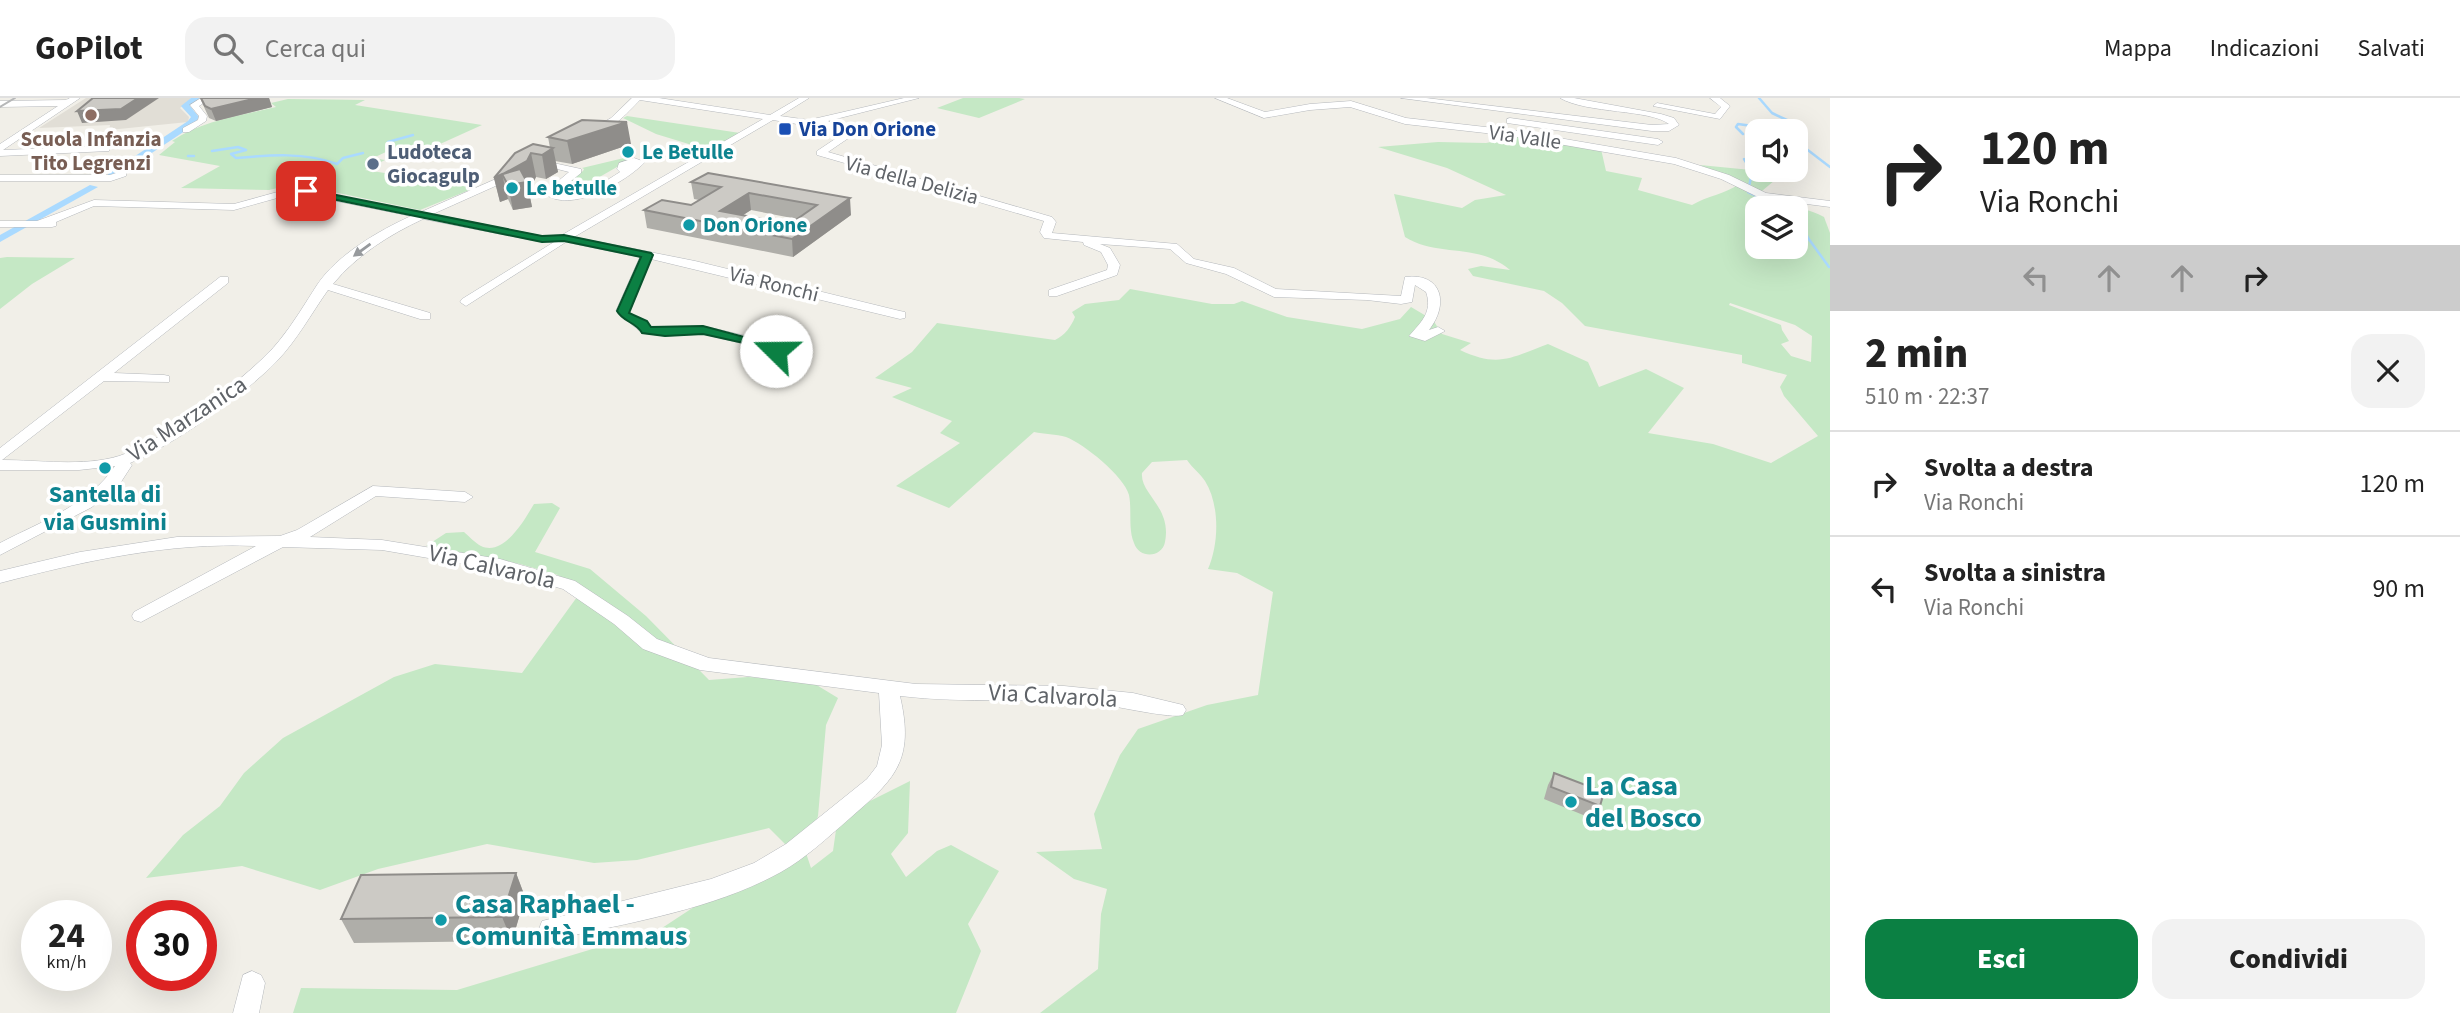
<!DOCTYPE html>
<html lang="it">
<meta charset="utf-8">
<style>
body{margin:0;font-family:"Source Sans 3",sans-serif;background:#f2f2f2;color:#222;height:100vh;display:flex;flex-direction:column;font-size:26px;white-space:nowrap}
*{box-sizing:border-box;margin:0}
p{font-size:23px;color:#767676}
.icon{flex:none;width:38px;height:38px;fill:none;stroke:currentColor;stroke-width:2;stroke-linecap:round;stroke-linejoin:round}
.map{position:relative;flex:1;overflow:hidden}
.details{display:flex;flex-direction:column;background:#fff;width:630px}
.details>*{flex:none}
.banner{background:#fff;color:#222;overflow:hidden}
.tools{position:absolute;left:1745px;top:21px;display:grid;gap:14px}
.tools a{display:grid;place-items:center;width:63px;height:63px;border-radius:14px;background:#fff;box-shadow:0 7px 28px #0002;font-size:35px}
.speed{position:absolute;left:21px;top:802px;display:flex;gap:14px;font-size:35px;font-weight:700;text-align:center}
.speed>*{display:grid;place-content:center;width:91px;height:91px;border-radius:50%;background:#fff;box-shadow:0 7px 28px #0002;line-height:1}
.speed small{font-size:18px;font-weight:400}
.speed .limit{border:10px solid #d22;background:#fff;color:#111}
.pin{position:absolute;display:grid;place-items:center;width:60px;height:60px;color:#fff;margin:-30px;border-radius:14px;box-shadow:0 4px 10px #0006}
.me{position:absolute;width:77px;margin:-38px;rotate:292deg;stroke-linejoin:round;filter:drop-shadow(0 0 5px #0008)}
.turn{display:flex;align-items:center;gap:24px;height:147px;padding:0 35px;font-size:32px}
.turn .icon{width:91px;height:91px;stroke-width:2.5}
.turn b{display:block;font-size:49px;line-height:60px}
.lanes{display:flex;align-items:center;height:66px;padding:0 35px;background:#0003;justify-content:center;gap:35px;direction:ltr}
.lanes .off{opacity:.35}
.round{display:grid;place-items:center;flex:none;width:74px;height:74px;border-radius:21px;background:#f2f2f2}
.overview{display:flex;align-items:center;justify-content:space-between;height:119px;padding:0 35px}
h1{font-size:42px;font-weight:800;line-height:52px}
.action{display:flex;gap:14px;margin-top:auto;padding:14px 35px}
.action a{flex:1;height:80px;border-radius:21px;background:#0b8043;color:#fff;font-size:28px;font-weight:800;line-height:80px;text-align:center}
.action a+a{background:#f2f2f2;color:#222}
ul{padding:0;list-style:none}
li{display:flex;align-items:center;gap:21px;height:105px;padding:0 35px;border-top:2px solid #e0e0e0}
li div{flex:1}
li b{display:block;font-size:26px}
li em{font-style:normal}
header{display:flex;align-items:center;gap:42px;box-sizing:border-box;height:98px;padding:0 35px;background:#fff;border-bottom:2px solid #e0e0e0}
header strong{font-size:33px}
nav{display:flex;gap:38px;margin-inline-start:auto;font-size:24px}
.search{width:490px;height:63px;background:#f2f2f2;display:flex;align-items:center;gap:18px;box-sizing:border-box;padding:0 24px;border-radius:21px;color:#767676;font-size:26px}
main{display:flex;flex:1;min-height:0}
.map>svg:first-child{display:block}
</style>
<header>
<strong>GoPilot</strong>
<div class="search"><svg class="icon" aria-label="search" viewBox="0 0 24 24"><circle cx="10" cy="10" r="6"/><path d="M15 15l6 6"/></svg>Cerca qui</div>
<nav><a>Mappa</a><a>Indicazioni</a><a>Salvati</a></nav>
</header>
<main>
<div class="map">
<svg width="1830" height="915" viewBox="0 0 1830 915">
<rect width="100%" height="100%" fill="#f1efe8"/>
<path fill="#e1ded6" d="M86 0H191L180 10 189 19 188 24 109 32 110 27 39 30Z"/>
<path fill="#c5e8c5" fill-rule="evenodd" d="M963 0H1019L1025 1 979 20 937 10Z
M288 1 365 2 355 7 482 27 429 51 401 47 373 60 385 62 365 72 477 89 420 112 295 86 269 92 181 90 220 68 159 57 175 44 172 43C201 23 239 18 276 9L271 5Z
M627 18 740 35 710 52 705 51 656 36 623 20Z
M1508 36 1601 51 1606 73 1642 80 1638 92 1692 107C1707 98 1725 96 1739 86L1700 67 1751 72 1775 82 1762 93C1777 108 1804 108 1824 119L1830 135V915H1040L1098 871 1101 816 1107 791 1074 781 1036 754 1102 751 1094 716 1120 657 1138 631 1207 607 1258 597 1273 494 1237 475 1208 471C1219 446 1220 407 1205 383 1200 375 1192 370 1187 362L1152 364 1142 375C1140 396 1172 409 1165 444 1162 460 1139 461 1134 445 1128 431 1132 412 1129 397 1124 378 1084 346 1066 339 1056 336 1044 336 1034 334L949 410 896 388 960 345 940 335 952 323 892 299 912 290 875 280 912 254 937 225 1055 242C1065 237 1071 229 1075 219L1072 214 1085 206 1119 202 1130 191 1212 206H1234L1242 203 1287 219 1362 231 1400 221 1411 209 1433 222 1442 236 1471 245 1460 252C1498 270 1511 260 1548 246L1588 264 1599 289 1646 271 1684 290 1648 335 1713 346 1771 365 1818 338 1784 298 1780 289 1787 277 1742 265V257L1585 228 1562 205 1544 193 1473 178 1468 171 1481 168 1510 172C1477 144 1439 160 1405 139L1394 96 1462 110 1475 102 1506 97 1447 70 1378 49 1438 44 1486 45 1501 42ZM1757 110H1796V149H1757ZM1730 205 1795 227 1812 238 1811 264 1791 258 1781 246 1789 243 1782 232 1781 227 1729 207Z
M624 60 631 61 596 81 602 84C582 95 577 99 554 96L563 86 583 73 584 71 582 70Z
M0 160 7 159 75 160 32 186 0 211Z
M552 405 560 410 535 454 590 471 646 518 709 582 748 579 810 583 838 600 826 627 818 718 806 755 811 770 833 753 837 725 868 704 910 683 908 735 891 756 906 779 937 753 951 747 999 773 968 826 981 853 956 915H293L301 890 457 892 662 830 787 748 769 730 637 762 594 765 487 746 378 771 320 792 242 768 146 780 183 737 220 708 244 675 283 640 394 579 435 566 522 575 577 499 558 477 520 466 426 448 446 435 464 434C469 438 475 445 481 448 504 459 525 421 534 406Z"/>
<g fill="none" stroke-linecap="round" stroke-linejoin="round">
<path stroke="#aadaff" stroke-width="2.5" d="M1759 0 1772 15 1789 23 1788 33
M1743 36 1736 29 1738 26 1788 33
M1796 43 1830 69
M388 44 413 37
M212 53 238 49 246 52 231 56 236 60C270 57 305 54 337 66L343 60 363 55
M188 58H194
M1744 61 1752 74 1748 94 1782 110
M1801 124 1808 140 1829 169"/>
<path fill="#aadaff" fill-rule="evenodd" d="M191 0H200L190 8 199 19 194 27 114 80H108V76L188 23 191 19 181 8Z
M90 87 98 89 0 144V137Z"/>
<g stroke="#b5b8bc" stroke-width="1">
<path id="minor" d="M70 0H80L3 52 106 48 109 49V53L0 58V46L58 8 0 9V3L66 2Z
M201 0H212L199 8 207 18 206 23 189 34H183V30L198 22 199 18 190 7Z
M632 0H659L770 17 799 0H809L780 18 809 22 904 0H919L828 23 853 37 828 54 1052 119 1056 124 1052 135 1177 146 1194 161 1234 170 1276 191 1401 198 1405 179C1443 174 1449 207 1429 232L1438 229 1445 233 1425 243 1409 238C1421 224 1433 214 1426 194L1415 187 1412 204 1401 206 1367 202 1274 199 1226 176 1186 165 1170 151 1100 146 1110 150 1120 167 1117 177 1057 198H1049V192L1107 172 1108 167 1101 154 1084 147 1083 144 1044 140 1040 134 1044 123 817 57V53L841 37 818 26 809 28 773 22 574 139 695 163 900 213 905 214V220L900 221 651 161 628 213 651 229 703 228 785 247 787 250 776 257 771 256 770 252 703 236 665 238 642 235 616 213 640 159 566 144 466 208 460 204 462 201 554 144H542L423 121C389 137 357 157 333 186L430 215V221H420L328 192C311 216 297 242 277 263 243 298 175 346 130 365L132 367 121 384 92 409 0 457V445C40 424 89 407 115 368L79 372H0V350L220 179H228V185L114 275 164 277 169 278V284L104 283 2 362C39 362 83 369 119 358 159 346 253 276 279 243 293 226 306 204 317 187 337 157 378 133 411 118L306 97H288L234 112 94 108 56 124V128L52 129H0V123H37L94 102 234 106 288 91H306L421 114 516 72 520 73V77L433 116 542 138 562 137 763 21 640 2C627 15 609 36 590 36V32L611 20Z
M1215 0H1227L1265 14 1310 6 1351 3 1406 20 1512 32 1676 60 1729 77 1766 95 1830 103V109L1760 100 1721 81 1674 66 1512 38 1405 26 1350 9 1310 12 1264 20Z
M1401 0H1426L1652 27 1669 26C1649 11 1588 16 1560 0H1574L1661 16 1674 20 1679 27 1669 33H1652Z
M1710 0H1720L1730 8 1720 21 1653 8 1657 5 1715 16 1721 9Z
M1510 20 1658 41 1663 44 1658 47 1507 25V21Z
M634 60 645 64C626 84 569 117 544 95L569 74 530 64 535 61 581 71V75L556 95C577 102 603 85 620 74L617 71 619 65Z
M122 73 126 74V78L111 83H0V77H110Z
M373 388 465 394 473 399 465 404 376 398 310 439 382 442 500 461 575 483 628 518 657 541 709 560 916 586 1064 588 1133 595 1183 607 1186 612 1183 617C1172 621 1116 608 1099 606 1033 599 966 606 900 598 915 663 895 681 849 721 827 740 806 760 781 774 712 812 628 825 551 842L542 839 539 831 542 823 711 781 754 765 786 746 867 681 877 668 882 647 879 595 700 572 643 551 614 526 563 491 498 472 382 452 283 449 141 524 134 522 132 518 134 514 256 448C169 444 84 463 0 485V473L80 454 177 439 280 438 297 432Z
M252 873 261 877 265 885 259 915H233L243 877Z"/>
</g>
<use href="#minor" fill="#fff" fill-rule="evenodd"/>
<path stroke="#b6b7b8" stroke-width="2" d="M0 9 15 0"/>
</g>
<path fill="#afaea9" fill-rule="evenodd" d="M200 0H269L272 9 216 23 209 20Z
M548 39 631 46 572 66 555 63 558 74 546 81 536 79 532 87 528 89 532 109 513 112 508 101 500 104 494 80 533 46 550 50Z
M708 75 851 117 793 159 647 130 644 112 691 107 699 102 694 101 691 84ZM751 112 797 121 790 126 743 117Z
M1554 675 1600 708 1593 721 1544 701 1548 687Z
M516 775 525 799 512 843 354 845 341 821Z"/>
<path fill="#8f8d8a" d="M138 0H159L126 22 82 25 77 13Z
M257 0H269L272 9 216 23 211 11Z
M627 24 631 46 572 66 567 43Z
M553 50 558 74 546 81 542 57Z
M531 55 536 79 532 87 528 89 532 109 513 112 508 87 503 76Z
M502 76 508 101 500 104 494 80Z
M749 95 751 112 726 128 720 113Z
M850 100 851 117 793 159 792 141Z
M516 775 525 799 512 843 502 819Z"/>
<path fill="#cccac5" stroke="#8f8d8a" stroke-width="2" fill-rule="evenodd" d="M93 0H138L121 11 77 13Z
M201 0H257L211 11 205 8Z
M582 22 627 24 567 43 548 39Z
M533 46 553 50 542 57 531 55 527 63 503 76 520 71 527 84 508 87 502 76 494 80 515 55Z
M708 75 850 100 792 141 644 112 662 102 691 107 721 89 691 84ZM749 95 817 107 790 126 720 113Z
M1554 675 1604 694 1600 708 1551 689Z
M516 775 502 819 341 821 361 777Z"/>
<defs><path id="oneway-solid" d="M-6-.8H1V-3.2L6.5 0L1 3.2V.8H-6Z" transform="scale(1.75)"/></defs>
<use fill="#979a9d" href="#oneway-solid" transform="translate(362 152) rotate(144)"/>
<path fill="#0b8043" stroke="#07532c" stroke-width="2" d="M306 91 542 138 564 137 651 155 653 157 629 215 647 223 651 229 703 228 786 250 776 256 772 255 771 251 703 236 665 238 642 235C636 224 623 224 617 213L641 159 564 143 542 144 303 95 302 93Z"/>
<circle fill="#8d6e63" stroke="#fff" stroke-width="2.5" cx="91" cy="17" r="7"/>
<rect fill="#1a4fb4" stroke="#fff" stroke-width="2.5" x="778" y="24" width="14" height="14" rx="3.5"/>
<g fill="#0f9aa8" stroke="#fff" stroke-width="2.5">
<circle cx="628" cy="54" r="7"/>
<circle cx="512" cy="90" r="7"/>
<circle cx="689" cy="127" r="7"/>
<circle cx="105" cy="370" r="7"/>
<circle cx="1571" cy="704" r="7"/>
<circle cx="441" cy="822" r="7"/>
</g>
<circle fill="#5c6f8a" stroke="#fff" stroke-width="2.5" cx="373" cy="66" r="7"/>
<g text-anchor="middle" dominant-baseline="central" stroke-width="7" stroke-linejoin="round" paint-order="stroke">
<g font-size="21" font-weight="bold" fill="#164399" stroke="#fff" text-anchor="start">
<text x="799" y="31">Via Don Orione</text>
</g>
<g font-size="21" fill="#5f6368" stroke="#fff">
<text transform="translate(1525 39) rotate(8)">Via Valle</text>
<text transform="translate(912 82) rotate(15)">Via della Delizia</text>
<text transform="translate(774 186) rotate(14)">Via Ronchi</text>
</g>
<g font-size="21" font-weight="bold" fill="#785e54" stroke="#fff">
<text x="91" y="41">Scuola Infanzia<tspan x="91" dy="24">Tito Legrenzi</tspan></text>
</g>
<g font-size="21" font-weight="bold" fill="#4e5e75" stroke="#fff" text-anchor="start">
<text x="387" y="54">Ludoteca<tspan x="387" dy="24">Giocagulp</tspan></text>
</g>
<g font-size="21" font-weight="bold" fill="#0d838f" stroke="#fff" text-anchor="start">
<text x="642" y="54">Le Betulle</text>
<text x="526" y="90">Le betulle</text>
<text x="703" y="127">Don Orione</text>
</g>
<g font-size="24" fill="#5f6368" stroke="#fff">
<text transform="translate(187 321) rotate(-33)">Via Marzanica</text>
<text transform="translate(492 469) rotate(13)">Via Calvarola</text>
<text transform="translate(1053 598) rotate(3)">Via Calvarola</text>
</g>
<g font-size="24" font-weight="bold" fill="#0d838f" stroke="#fff">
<text x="105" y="396">Santella di<tspan x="105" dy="28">via Gusmini</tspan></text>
</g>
<g font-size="28" font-weight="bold" fill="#0d838f" stroke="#fff" text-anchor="start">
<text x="1585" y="688">La Casa<tspan x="1585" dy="32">del Bosco</tspan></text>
<text x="455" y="806">Casa Raphael -<tspan x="455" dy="32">Comunità Emmaus</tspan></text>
</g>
</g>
</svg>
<div class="tools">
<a><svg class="icon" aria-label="sound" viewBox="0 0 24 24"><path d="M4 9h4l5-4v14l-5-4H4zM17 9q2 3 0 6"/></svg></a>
<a><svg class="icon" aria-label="layers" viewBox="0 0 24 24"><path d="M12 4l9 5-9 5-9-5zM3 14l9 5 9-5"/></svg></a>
</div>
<div class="speed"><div>24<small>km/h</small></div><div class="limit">30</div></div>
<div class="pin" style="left:306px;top:93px;background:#d93025"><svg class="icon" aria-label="arrive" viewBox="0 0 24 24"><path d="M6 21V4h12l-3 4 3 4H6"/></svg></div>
<svg class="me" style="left:776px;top:253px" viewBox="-20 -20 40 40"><circle r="19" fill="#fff"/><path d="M0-13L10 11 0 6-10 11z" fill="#0b8043"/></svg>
</div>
<section class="details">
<div class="banner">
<div class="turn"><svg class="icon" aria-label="right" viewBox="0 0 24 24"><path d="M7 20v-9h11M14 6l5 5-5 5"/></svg><div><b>120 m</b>Via Ronchi</div></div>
<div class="lanes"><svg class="icon off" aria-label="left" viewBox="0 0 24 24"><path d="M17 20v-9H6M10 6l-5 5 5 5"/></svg><svg class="icon off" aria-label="ahead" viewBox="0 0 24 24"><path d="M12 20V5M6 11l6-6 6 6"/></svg><svg class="icon off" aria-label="ahead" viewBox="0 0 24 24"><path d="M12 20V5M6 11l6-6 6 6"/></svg><svg class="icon" aria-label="right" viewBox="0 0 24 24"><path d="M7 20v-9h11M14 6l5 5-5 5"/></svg></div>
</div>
<div class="overview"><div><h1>2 min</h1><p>510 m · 22:37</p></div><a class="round"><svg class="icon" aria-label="close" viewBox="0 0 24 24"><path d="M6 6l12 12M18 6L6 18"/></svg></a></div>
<ul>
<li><svg class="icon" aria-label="right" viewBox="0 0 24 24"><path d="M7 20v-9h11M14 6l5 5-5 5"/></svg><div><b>Svolta a destra</b><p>Via Ronchi</p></div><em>120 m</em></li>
<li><svg class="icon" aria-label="left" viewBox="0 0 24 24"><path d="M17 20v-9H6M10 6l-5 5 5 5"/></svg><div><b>Svolta a sinistra</b><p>Via Ronchi</p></div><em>90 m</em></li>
</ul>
<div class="action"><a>Esci</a><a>Condividi</a></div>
</section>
</main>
